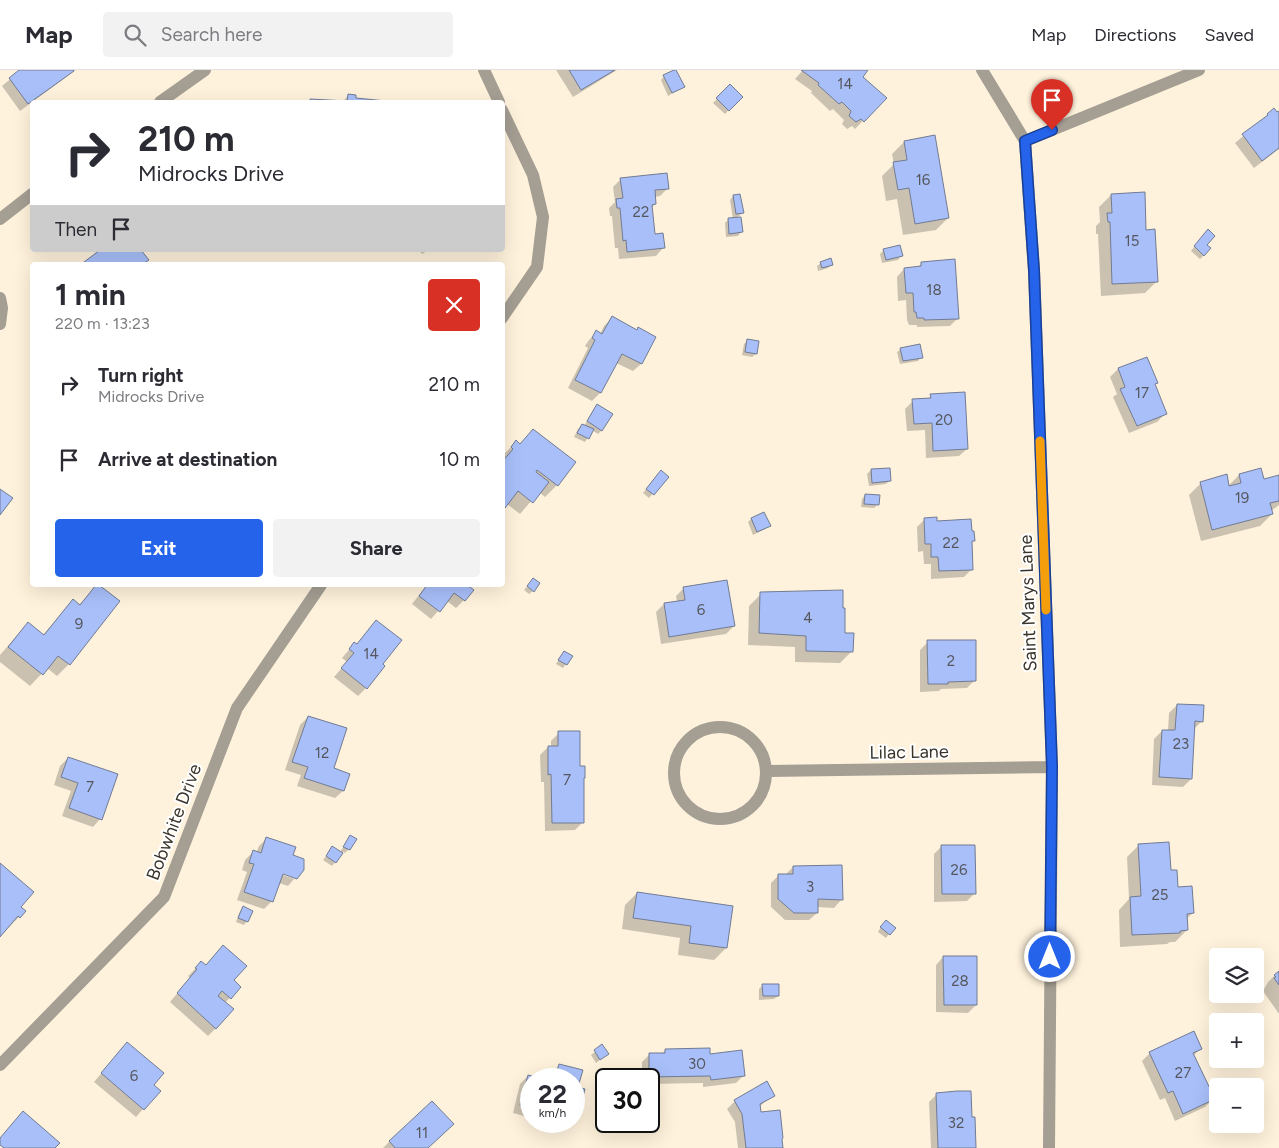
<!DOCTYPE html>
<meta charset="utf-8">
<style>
body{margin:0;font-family:Figtree,sans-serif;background:#f2f2f3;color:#2b2b33;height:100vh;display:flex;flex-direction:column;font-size:19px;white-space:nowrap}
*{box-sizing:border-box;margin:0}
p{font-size:16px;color:#7c7c81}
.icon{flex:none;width:28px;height:28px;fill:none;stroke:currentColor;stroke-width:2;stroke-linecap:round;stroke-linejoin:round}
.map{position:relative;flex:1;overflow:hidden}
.side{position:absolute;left:30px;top:192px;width:475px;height:325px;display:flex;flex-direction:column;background:#fff;border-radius:5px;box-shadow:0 5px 20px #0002}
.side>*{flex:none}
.top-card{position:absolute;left:30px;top:30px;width:475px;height:152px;border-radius:5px;box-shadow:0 5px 20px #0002;background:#fff;color:#2b2b33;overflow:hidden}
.tools{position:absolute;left:1209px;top:878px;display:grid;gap:10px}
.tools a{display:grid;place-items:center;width:55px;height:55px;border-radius:5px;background:#fff;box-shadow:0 5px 20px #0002;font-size:25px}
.speed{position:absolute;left:520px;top:998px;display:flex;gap:10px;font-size:25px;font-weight:700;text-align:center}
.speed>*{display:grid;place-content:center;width:65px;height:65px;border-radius:50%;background:#fff;box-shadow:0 5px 20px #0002;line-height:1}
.speed small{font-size:12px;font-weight:400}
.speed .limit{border:2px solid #111;border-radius:8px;background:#fff;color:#111}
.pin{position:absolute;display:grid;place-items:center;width:42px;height:42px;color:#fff;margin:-51px -21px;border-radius:50% 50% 50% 0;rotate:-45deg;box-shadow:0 0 5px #0007}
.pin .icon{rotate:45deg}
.me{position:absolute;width:55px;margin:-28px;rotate:0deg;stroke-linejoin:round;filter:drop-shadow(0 0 4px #0008)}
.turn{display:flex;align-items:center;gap:18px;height:105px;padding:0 25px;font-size:22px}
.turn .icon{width:65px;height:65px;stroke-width:2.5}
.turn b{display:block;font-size:35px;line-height:42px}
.then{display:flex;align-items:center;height:48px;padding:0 25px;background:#0003;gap:10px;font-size:19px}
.round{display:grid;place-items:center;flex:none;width:52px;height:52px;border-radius:5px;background:#f2f2f3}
.headline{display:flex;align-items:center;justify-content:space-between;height:85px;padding:0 25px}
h1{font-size:30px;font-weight:700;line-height:38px}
.action{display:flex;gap:10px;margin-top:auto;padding:10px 25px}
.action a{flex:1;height:58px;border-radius:5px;background:#2563eb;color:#fff;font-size:20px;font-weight:700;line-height:58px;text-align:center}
.action a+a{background:#f2f2f3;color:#2b2b33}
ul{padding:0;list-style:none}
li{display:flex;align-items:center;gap:15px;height:75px;padding:0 25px}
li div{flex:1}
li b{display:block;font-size:19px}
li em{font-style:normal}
header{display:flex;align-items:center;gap:30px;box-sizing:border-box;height:70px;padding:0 25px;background:#fff;border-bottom:1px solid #e1e1e2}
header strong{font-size:24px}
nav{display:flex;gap:28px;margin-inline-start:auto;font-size:18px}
.search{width:350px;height:45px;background:#f2f2f3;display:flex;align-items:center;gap:12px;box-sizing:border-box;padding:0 18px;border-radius:5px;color:#7c7c81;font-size:19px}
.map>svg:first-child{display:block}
</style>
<header>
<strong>Map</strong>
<div class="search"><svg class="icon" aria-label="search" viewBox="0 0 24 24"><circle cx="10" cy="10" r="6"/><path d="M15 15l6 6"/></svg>Search here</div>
<nav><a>Map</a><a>Directions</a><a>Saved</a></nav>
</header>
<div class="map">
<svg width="1279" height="1078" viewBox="0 0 1279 1078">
<rect width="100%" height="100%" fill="#fef2dc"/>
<path fill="#0003" d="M21 0H72L73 1 65 8 20 41 2 16Z
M556 0H617L573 27Z
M803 0H866L862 7 885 28 855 59 852 56 847 59 842 54 844 50 833 39 830 41 811 23 812 21 795 9Z
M664 6 683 17 668 26 661 10Z
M730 16 741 27 725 44 713 33Z
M348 26 354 29 385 32H309L311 30 342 32Z
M1274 40 1277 44 1279 43V79L1254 98 1235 73Z
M934 67 948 148 936 160 903 165 897 129 886 131 882 106 894 94 892 84 904 72Z
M621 109 668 118 660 126 654 127 655 134 651 138 654 166 663 178 656 186 619 189 618 178H615L612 146H610L609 138 615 132 613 117Z
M739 125 743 142 736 149 741 162 738 166 726 167 725 153 729 149H733L730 130 733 126Z
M1111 125 1144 161 1157 211 1145 223 1101 226 1098 164H1096V156L1100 152 1099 137Z
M1204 164 1205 175 1210 179 1200 189 1191 181Z
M419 180H429L422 184Z
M884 180 901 186 898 190 882 193 880 184Z
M821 193 831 195 828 198 818 201 817 196Z
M922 193 958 248 950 256 917 257V255H909L907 250 906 230 898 231 897 207 904 199 917 198Z
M612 248 636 261 638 259 655 267 641 294 633 301 616 293 600 323 592 331 568 318 588 278 585 276 589 270 597 262 600 264 604 256Z
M748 270 756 284 752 287 742 285 744 274Z
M901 279 921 287 918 291 900 294 897 282Z
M1147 288 1156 313 1154 315 1165 344 1157 352 1129 363 1113 327 1117 324 1110 307 1118 299Z
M931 326 967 379 959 386 926 388 925 360 907 361 905 339 913 331 927 330Z
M594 339 611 344 601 361 598 364 592 360 585 372 574 367 578 359 582 355 584 356Z
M516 372 557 415 545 427 539 422 520 444 507 434 502 440V386Z
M889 399 890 410 886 414 869 416 867 404 871 400Z
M1260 400 1263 410 1279 406V435L1271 441 1272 444 1260 456 1201 471 1189 425 1201 413 1228 416 1239 405Z
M657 405 667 407 649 428 643 423Z
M865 425 878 434 874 438 861 437 862 429Z
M751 449 769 456 765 459 753 465 748 452Z
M925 449 936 452 974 470 971 473 972 499 964 507 931 509V494H924L923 481 918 482 917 457Z
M530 513 533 521 529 524 524 520Z
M97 515 69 594 57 606 47 598 30 616 0 592V585L28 553 43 565 73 530 79 535Z
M427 515H465L464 530 456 538 447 531 431 549 412 534Z
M684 518 734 556 726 564 661 574 656 542 664 534 677 532 676 526Z
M761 524 844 564 852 581 840 593 795 592V577L748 575 749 536Z
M376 551 381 594 366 618 358 626 334 607 347 592 342 588 354 574 356 575Z
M928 572 975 610 967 618 941 619 939 621 920 622V580Z
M564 582 566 594 563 598 556 594Z
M1177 635 1202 651 1194 659 1191 709 1183 717 1152 715 1154 669 1162 661H1168L1169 643Z
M308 647 343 721 335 728 297 716 301 705 285 700 300 655Z
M559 663 579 697 583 752 575 760 545 761 544 712H541L540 685 548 677H551V671Z
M68 688 100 749 93 757 62 746 71 721 54 715 60 696Z
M350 767 349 779 345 783 343 782 332 796 323 790 332 778 340 782Z
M267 768 278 801 277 803 294 809 288 816 279 813 272 831 264 839 237 830 247 802 242 800 245 790 253 782 256 783 259 776Z
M1139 775 1170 801 1177 818 1193 843 1186 849 1187 860 1175 872H1170L1167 874 1120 877 1119 840 1129 829 1127 787Z
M942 776 975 823 967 831 934 832V784Z
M0 794 20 837 19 847 0 866Z
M793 797 841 830 834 838 817 837V843L809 850H785L771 837V813L779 805H785Z
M637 823 731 837 726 878 714 890 678 885 680 868 622 859 625 835Z
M244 838 247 851 244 855 236 852 240 841Z
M882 855 889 864 886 868 878 862Z
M943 887 976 935 968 943 936 942V895Z
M201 893 232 910 240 917 225 933 216 958 208 966 170 932 190 908 188 906Z
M1279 901V944L1263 921 1268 912Z
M763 915 778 926 774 929 759 930V919Z
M602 976 607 984 596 993 591 985Z
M1201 978 1193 986 1213 1029 1205 1037 1175 1051 1165 1028 1160 1030 1142 991 1150 983Z
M120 981 153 1015 143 1039 136 1047 94 1012Z
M665 981 709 985 744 1005 736 1013 703 1017V1013L649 1014V1009H642V992L650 984H661Z
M559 995 581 1001 577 1018 576 1050 568 1058 544 1051H574V1009H550L552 1003Z
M528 1006 531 1009V1048L513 1043 520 1014Z
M937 1024 975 1078H931L929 1032Z
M773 1025 759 1037 760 1043 782 1078H738L735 1052 727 1039 735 1031Z
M432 1033 427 1078H383L389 1072Z"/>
<path fill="#a8bff9" stroke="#717b93" d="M19 0H74V1L28 34 9 8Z
M569 0H615L581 20Z
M674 0H676L685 17 672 23 663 5Z
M801 0H868L863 7 887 28 864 52 861 49 856 52 849 46 851 41 842 32 839 34 818 15 819 13Z
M730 14 743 27 729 41 716 28Z
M348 24 356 25V28L396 32H310V29L347 31Z
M1274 38 1277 42 1279 41V78L1262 91 1242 64 1268 45 1267 44Z
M935 65 949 148 915 154 909 118 898 120 893 92 907 90 904 71Z
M667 103 669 119 655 120 656 134 652 135 655 164 663 163 665 178 627 182 626 170 623 171 620 138H617L616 129 623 128 620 108Z
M1145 122 1146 160 1155 159 1158 212 1112 214 1110 152H1108L1107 143H1112L1111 124Z
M740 124 744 143 736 144 733 125Z
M741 147 743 162 729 164 728 148Z
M1208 159 1215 166 1207 175 1211 178 1204 186 1194 176Z
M900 175 903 186 886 190 883 179Z
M100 180H141L149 190 141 195H80Z
M831 188 833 195 822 198 820 192Z
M955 189 959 249 924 250V248H917L916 242H914L913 223H906L904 198 921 196V192Z
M612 246 637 260 638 257 656 267 642 294 622 284 601 323 575 310 595 270 592 268 596 260 602 264Z
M747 269 759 271 757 284 745 282Z
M920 274 923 288 903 291 900 278Z
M1147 287 1158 313 1155 314 1167 344 1137 356 1120 319 1125 317 1118 298Z
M965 322 968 379 933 381 932 353 914 354 912 329 931 328 930 324Z
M597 334 613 344 602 361 587 351Z
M582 354 594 359 589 369 577 363Z
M533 359 576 392 558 416 537 400 536 402 549 412 533 433 518 421 502 442V392L513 379 511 377 516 370 520 374Z
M890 398 891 411 872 413 871 399Z
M1261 398 1264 409 1279 405V431L1270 433 1273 444 1212 460 1200 412 1227 404 1229 416 1241 413 1239 404Z
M661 400 669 407 654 425 646 419Z
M0 419 13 428 0 445Z
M865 424 880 425 879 435 864 434Z
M764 442 771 456 757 462 751 448Z
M937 447V451L971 449 972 461H974L975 471H972L973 500 939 501 938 487H931V474H925L924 448Z
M533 508 540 513 534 522 527 516Z
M727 510 735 556 669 567 664 533 685 530 683 517Z
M96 515H99L120 531 70 595 58 586 43 605 8 577 28 552 44 565 73 529 80 535Z
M427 515H467L474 520 465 531 454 523 440 542 419 526Z
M843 520V538H845V563H854L853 582 806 581V566L759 563 760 522Z
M376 550 402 570 383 594 385 596 367 619 341 598 354 583 349 579 354 572 357 574Z
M927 570H976V611L948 612V614H928Z
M564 581 573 586 567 595 558 590Z
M1177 634 1204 635 1203 652 1195 651 1192 709 1159 707 1162 660H1175Z
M308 646 347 658 334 698 350 704 344 721 304 708 308 697 292 692Z
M558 661H580V696H585V708H584V753H552L551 704 548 705V676H558Z
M68 687 118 704 102 750 69 738 78 713 61 707Z
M350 765 357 769 350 780 343 777Z
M266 767 296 777 293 785 304 789V800L297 809 283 804 273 832 244 822 254 794 249 793 253 780 261 783Z
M1169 772 1171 800H1177L1178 817 1192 816 1194 843 1187 844 1188 860 1180 861V863L1132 865 1130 827 1141 826 1138 774Z
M941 775H975L976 824H942Z
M332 776 343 783 336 793 326 786Z
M0 793 34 822 21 837 26 841 20 848 18 846 0 867Z
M842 795 843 830 818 829V843H794L778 829V804H793V796Z
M637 822 733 836 727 878 689 873 691 856 633 848Z
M243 836 253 841 248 852 238 848Z
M886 850 896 858 890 865 880 857Z
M223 875 247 896 234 910 241 917 231 929 222 921 218 926 234 939 216 959 177 923 197 899 195 898 201 891 206 895Z
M943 886H977V935H944Z
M1279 901V915L1274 908 1276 907 1274 905Z
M762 914H779V926H763Z
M1194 961 1202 979 1193 983 1215 1029 1183 1044 1173 1021 1168 1023 1149 982Z
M127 972 164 1003 154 1015 161 1021 144 1040 101 1003Z
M602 974 609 984 600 990 594 980Z
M710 978V984L742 980 745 1006 711 1010 710 1006 649 1007V983H665V979Z
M559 994 583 1000 578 1017 585 1019 577 1050 574 1049V1009H555Z
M528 1005 543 1009H531V1038L520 1035Z
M767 1011 775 1026 760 1034 761 1042 780 1040 783 1068 782 1069 783 1078H746L742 1044 734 1030Z
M957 1021H971L972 1047H975L976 1078H938L936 1023Z
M432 1031 454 1054 428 1078H395L389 1071Z
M23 1041 60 1073 55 1078H4L0 1075V1068Z"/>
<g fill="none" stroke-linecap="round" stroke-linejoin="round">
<path stroke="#a49e93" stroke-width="12" d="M484 0 499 32
M982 0 1025 71 1034 201 1052 697 1049 1078
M160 32 205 0
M502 40 533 105 543 147 537 197 502 248
M1025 71 1199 0
M0 149 32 124
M0 228 2 238 0 254
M674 703a46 46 0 1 1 92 0a46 46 0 1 1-92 0Z
M767 701 1052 697
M0 995 164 827 237 638 321 515"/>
</g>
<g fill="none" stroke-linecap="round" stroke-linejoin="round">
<g stroke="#184099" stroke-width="12">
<path id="route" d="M1050 887 1052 697 1034 200 1025 71 1052 60"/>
</g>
<use href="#route" stroke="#2563eb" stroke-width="9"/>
<path stroke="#f59e0b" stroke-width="9" d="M1040 371 1046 540"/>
</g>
<g text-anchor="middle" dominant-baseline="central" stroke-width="4" stroke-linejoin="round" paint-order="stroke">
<g font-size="15" fill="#56575e">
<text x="845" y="14">14</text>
<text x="923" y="110">16</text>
<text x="641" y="142">22</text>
<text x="1132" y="171">15</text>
<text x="934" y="220">18</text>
<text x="1142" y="323">17</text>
<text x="944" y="350">20</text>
<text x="1242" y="428">19</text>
<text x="951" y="473">22</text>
<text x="701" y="540">6</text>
<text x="808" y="548">4</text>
<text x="79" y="554">9</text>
<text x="371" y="584">14</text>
<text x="951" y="591">2</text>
<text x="1181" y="674">23</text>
<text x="322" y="683">12</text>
<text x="567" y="710">7</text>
<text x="90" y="717">7</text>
<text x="959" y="800">26</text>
<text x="810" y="817">3</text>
<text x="1160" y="825">25</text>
<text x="960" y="911">28</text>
<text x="697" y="994">30</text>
<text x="1183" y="1003">27</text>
<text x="134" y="1006">6</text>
<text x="956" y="1053">32</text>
<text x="422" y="1063">11</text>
</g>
<g font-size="18" fill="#3a342a" stroke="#fff">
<text transform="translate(1028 533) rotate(-92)">Saint Marys Lane</text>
<text transform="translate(909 682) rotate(-1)">Lilac Lane</text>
<text transform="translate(174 752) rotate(-69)">Bobwhite Drive</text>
</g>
</g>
</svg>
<div class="tools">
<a><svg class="icon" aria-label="layers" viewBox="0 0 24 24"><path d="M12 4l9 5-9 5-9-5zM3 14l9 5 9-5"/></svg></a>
<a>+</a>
<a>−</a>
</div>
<div class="speed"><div>22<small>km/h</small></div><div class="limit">30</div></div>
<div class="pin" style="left:1052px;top:60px;background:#d93025"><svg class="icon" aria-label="arrive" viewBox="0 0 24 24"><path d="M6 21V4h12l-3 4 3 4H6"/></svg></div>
<svg class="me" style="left:1050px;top:887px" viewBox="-20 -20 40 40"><circle r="17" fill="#2563eb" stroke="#fff" stroke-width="3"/><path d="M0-11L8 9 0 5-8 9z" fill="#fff"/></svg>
<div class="top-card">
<div class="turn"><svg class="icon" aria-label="right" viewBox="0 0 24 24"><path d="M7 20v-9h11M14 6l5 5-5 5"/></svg><div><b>210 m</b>Midrocks Drive</div></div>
<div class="then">Then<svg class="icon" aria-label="arrive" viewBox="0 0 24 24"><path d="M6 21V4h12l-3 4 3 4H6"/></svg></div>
</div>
<section class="side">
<div class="headline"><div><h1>1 min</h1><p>220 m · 13:23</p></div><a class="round" style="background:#d93025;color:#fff"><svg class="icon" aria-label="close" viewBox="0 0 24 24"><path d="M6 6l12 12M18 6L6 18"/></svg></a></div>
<ul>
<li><svg class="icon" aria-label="right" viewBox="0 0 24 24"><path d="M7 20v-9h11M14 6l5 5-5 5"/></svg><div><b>Turn right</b><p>Midrocks Drive</p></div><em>210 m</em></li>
<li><svg class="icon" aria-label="arrive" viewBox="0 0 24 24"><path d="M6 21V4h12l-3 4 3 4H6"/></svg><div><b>Arrive at destination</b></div><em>10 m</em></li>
</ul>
<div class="action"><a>Exit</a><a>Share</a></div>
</section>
</div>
